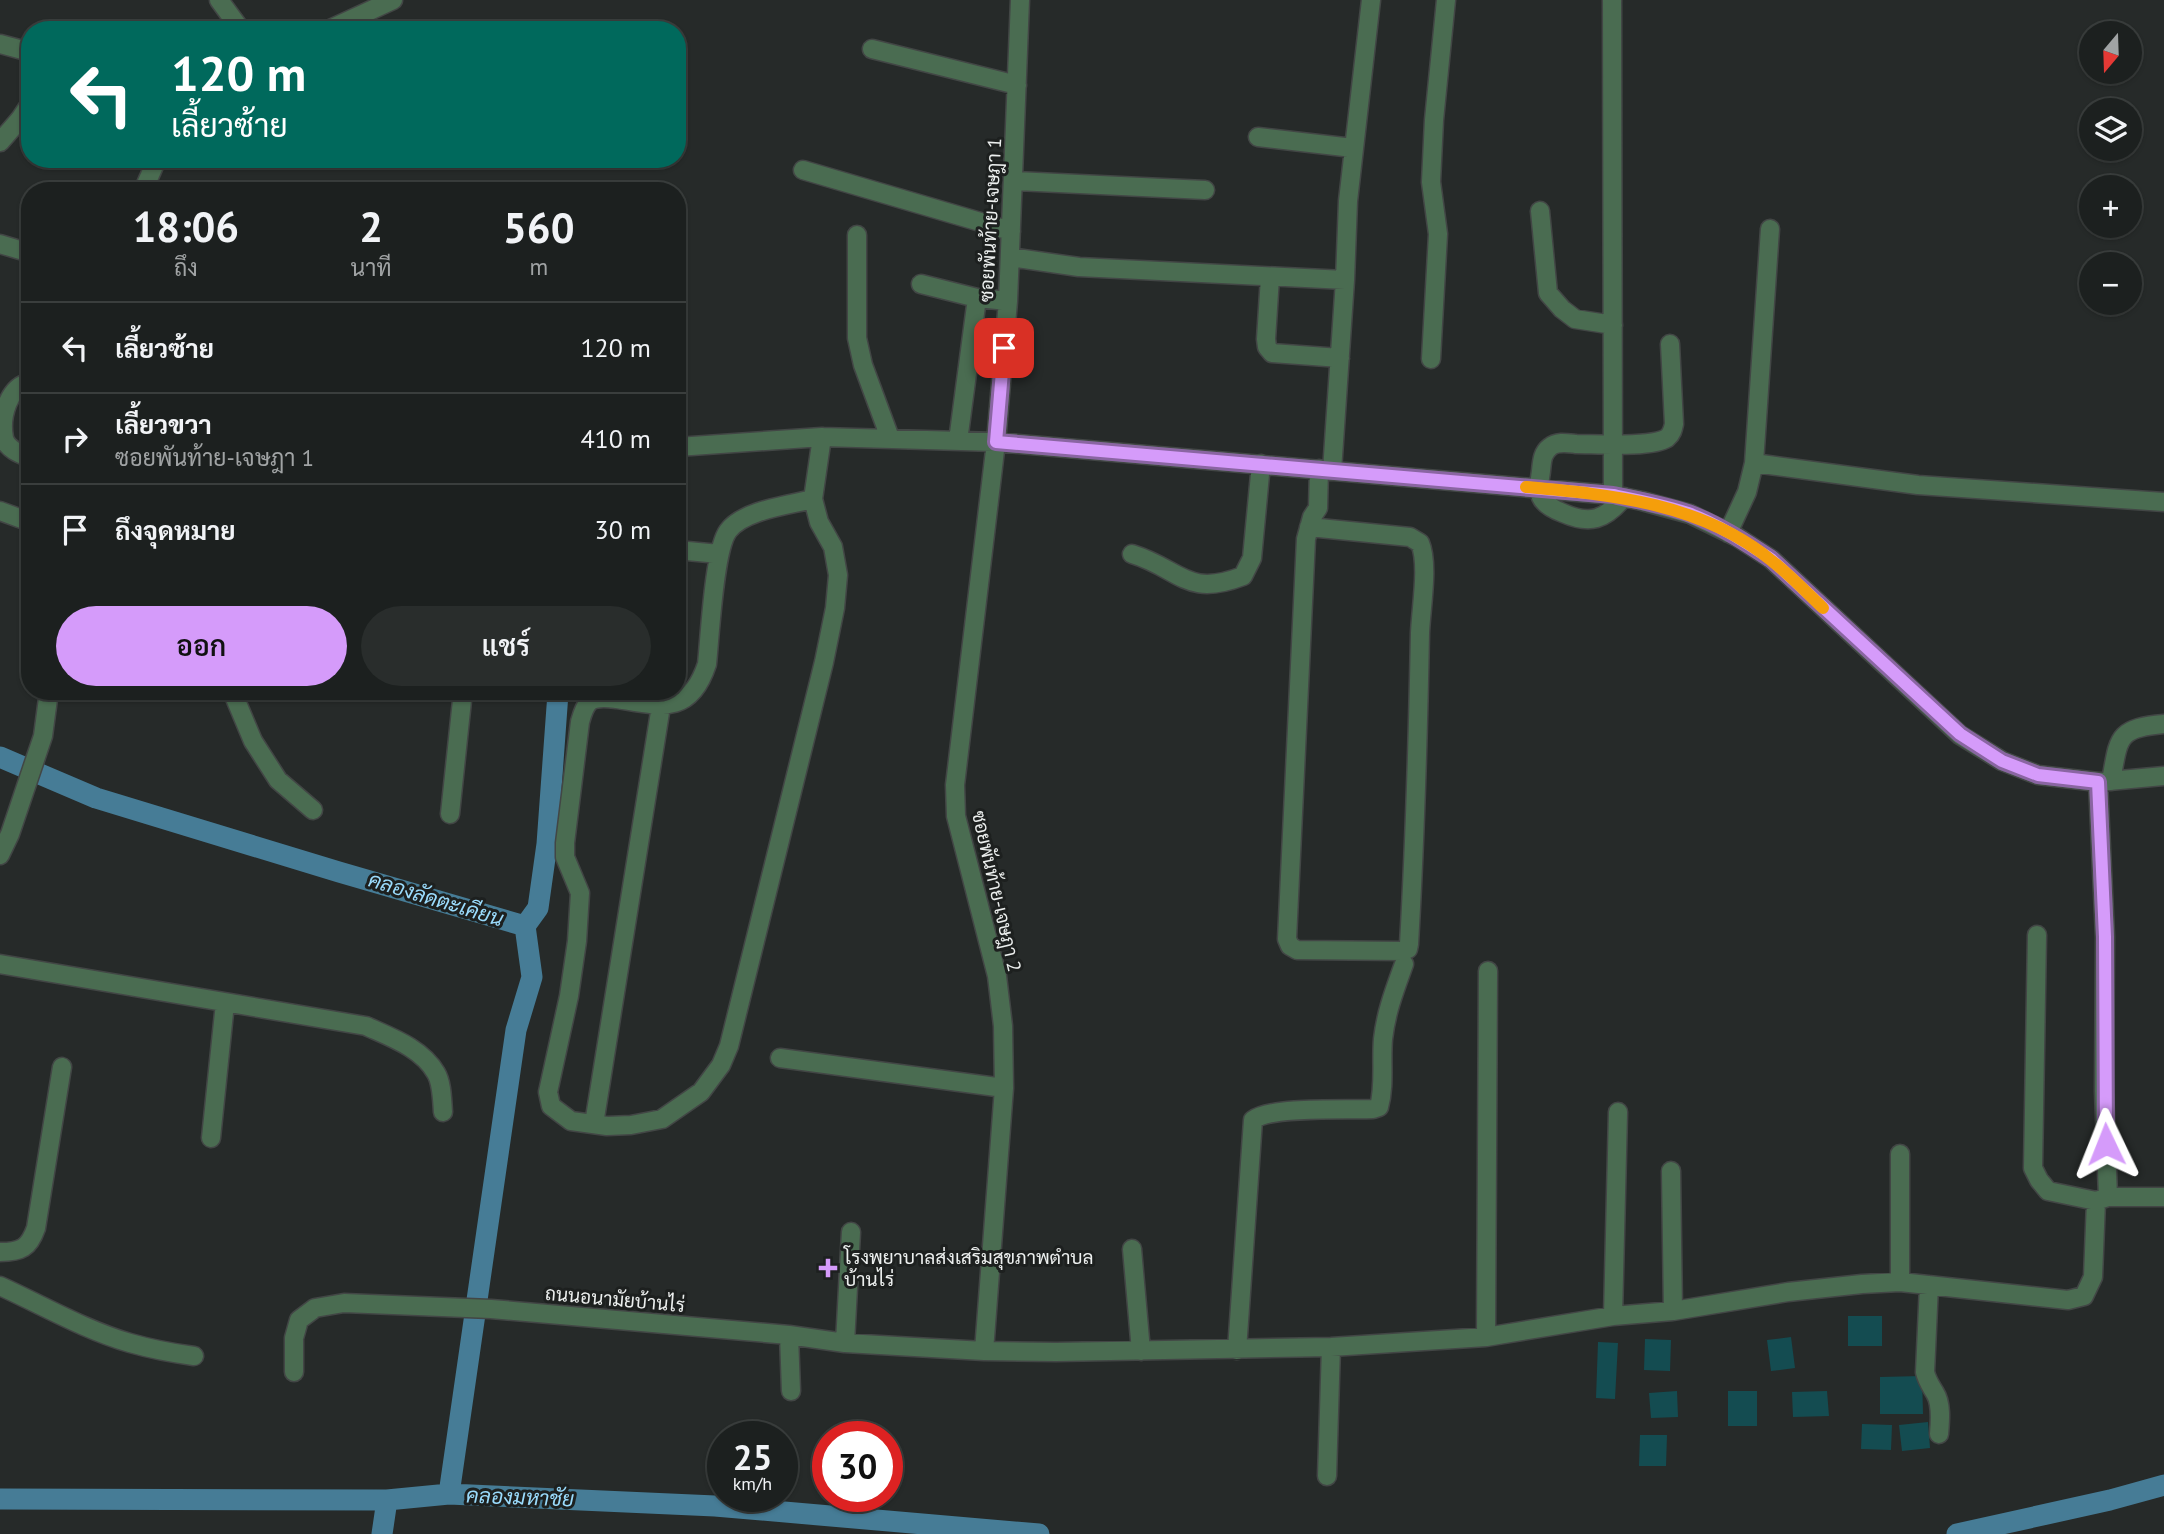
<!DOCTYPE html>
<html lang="th">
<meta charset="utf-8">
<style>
body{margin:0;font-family:"PT Sans",Sarabun,sans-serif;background:#292d2c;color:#f1f3f6;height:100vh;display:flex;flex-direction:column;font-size:26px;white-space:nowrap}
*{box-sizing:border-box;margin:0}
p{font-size:23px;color:#a0a3a4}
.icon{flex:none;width:38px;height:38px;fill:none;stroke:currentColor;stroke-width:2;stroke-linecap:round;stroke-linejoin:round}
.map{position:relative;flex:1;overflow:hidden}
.panel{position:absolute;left:21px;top:182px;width:665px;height:518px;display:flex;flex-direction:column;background:#1c201f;border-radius:28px;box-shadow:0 2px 5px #0004,0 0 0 2px #3a3e3d}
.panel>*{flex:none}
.top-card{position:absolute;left:21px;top:21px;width:665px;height:147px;border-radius:28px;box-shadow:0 2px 5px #0004,0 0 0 2px #3a3e3d;background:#00695c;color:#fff;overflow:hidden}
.needle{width:46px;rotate:199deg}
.tools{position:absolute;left:2079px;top:21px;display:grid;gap:14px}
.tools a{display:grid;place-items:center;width:63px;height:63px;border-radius:50%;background:#1c201f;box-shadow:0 2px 5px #0004,0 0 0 2px #3a3e3d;font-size:35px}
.speed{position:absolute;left:707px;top:1421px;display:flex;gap:14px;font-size:35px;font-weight:700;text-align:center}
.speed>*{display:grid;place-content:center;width:91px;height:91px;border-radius:50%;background:#1c201f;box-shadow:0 2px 5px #0004,0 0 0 2px #3a3e3d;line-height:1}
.speed small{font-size:18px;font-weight:400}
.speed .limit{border:10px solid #d22;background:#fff;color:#111}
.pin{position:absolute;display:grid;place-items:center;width:60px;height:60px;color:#fff;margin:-30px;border-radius:14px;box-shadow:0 4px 10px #0006}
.me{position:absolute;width:77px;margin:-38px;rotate:358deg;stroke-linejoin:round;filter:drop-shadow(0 0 5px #0008)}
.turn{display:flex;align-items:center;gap:24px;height:147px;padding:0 35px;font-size:32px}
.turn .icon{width:91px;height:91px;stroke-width:2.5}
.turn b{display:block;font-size:49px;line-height:60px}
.eta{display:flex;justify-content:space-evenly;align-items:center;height:119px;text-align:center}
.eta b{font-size:42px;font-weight:600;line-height:49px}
.cta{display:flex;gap:14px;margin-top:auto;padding:14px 35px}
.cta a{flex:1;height:80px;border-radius:42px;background:#d59bfa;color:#111;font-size:28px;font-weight:600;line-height:80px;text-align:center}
.cta a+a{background:#292d2c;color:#f1f3f6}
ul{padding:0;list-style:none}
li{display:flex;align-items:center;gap:21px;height:91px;padding:0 35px;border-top:2px solid #3a3e3d}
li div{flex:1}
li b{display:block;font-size:26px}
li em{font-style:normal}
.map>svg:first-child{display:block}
</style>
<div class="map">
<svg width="2164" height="1534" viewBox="0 0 2164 1534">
<rect width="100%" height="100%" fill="#262a29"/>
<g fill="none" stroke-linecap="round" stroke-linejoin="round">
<path stroke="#467c96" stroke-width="21" d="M0 757 96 798 339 872 525 926 532 977 516 1030 449 1494
M525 926 538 908 547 844 558 693 560 691
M0 1499 387 1500 449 1494 715 1506 1039 1534
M382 1534 387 1500
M1957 1534 2110 1500 2164 1485"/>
</g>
<path fill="#144c51" d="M1848 1316H1882V1346H1848Z
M1791 1337 1795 1368 1771 1371 1767 1340Z
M1645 1339 1671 1340 1670 1371 1644 1370Z
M1598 1342 1618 1343 1615 1399 1596 1398Z
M1922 1376 1923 1414H1880V1377Z
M1677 1391 1678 1417 1651 1418 1649 1393Z
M1728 1391H1757V1426H1728Z
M1827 1391 1829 1416 1793 1417 1792 1392Z
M1928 1422 1930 1448 1902 1451 1899 1425Z
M1862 1424 1892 1425 1891 1450 1861 1449Z
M1640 1435H1667L1666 1466H1639Z"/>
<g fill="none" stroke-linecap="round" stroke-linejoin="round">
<g stroke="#424645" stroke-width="21">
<path id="minor" d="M219 0 241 30
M1612 0 1613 495
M328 30 393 0
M0 44 30 52
M872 49 1017 85
M1258 137 1353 148
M0 142 20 119 28 107
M803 170 1011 231
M1014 181 1205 190
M143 191 157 159
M1540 211 1548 293 1562 309 1575 319 1613 325
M857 235V338L863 365 890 438
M0 244 30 253
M1010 257 1079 267 1345 280
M1270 277 1266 339 1267 347 1272 353 1340 358
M921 284 977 298 1008 301
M1431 359 1438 234 1431 182 1434 120 1446 0
M30 382C8 387 0 417 4 438 7 449 20 454 30 458
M958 441 977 298
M677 447 822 437 996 442 1613 495 1642 501 1690 514 1737 537 1771 559 1960 735 2002 761 2038 775 2098 782 2164 776
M1754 463 1918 485 2164 502
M1332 471 1345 280 1348 201 1371 0
M1624 497C1605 520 1590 525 1563 513 1555 510 1544 504 1541 497 1537 489 1540 480 1541 471 1542 462 1542 453 1550 447 1557 441 1567 443 1576 444 1596 444 1651 448 1667 438 1672 434 1673 429 1674 424L1670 344
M813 499C790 505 743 510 728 531 714 550 710 636 707 664 690 716 660 706 617 699 608 698 596 696 589 702 584 707 582 715 580 722L565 843V857L580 893 577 941 569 996 548 1092 551 1106 571 1121 607 1126 631 1125 662 1119 701 1092 721 1065 729 1046 824 662 835 608 838 575 833 547 819 522 813 499 822 437
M0 511 30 522
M1309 527 1410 537 1420 543C1429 564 1421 608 1420 633 1418 737 1415 840 1409 944L1408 949 1404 951 1297 950 1290 946 1287 939 1306 539 1312 517 1318 508 1319 469
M1728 533 1747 492 1754 463 1770 229
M677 550 719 554
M1132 554C1181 569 1186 598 1243 576L1252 558 1261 464
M232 691 253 741 278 780 313 810
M2111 781C2119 738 2116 728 2164 724
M2098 782 2105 937 2104 1091 2108 1197
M450 814 463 691
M0 855 10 834 43 736 49 691
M2037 935 2033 1168 2039 1180 2048 1191 2096 1201 2108 1197H2164
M0 964 366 1026C390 1037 422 1048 436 1073 442 1083 442 1099 443 1112
M780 1058 1004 1088
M594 1124 661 706
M211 1138 225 1003
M1671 1171 1673 1311
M1132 1249 1141 1351
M0 1252C21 1252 29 1248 36 1228L62 1067
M1900 1282V1154
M1929 1285 1925 1372C1927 1381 1931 1386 1935 1393 1942 1404 1940 1422 1939 1434
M0 1286C42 1305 85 1330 130 1343 151 1349 172 1353 194 1356
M1613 1316 1618 1112
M789 1335 791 1391
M1486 1337 1488 971
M845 1343 851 1232
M1237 1350 1253 1120C1270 1106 1348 1110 1373 1109L1379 1107C1385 1085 1381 1062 1383 1039 1386 1012 1395 989 1404 964
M984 1351 1004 1088 1003 1026 997 976 956 816 955 785 996 442 1008 301 1020 0
M294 1372V1338L299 1320 315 1308 344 1303 491 1309 789 1335 845 1343 984 1351 1056 1352 1331 1347 1486 1337 1613 1316 1673 1311 1788 1292 1862 1284 1900 1282 2068 1300 2084 1296 2093 1277 2096 1201
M1327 1476 1331 1347"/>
</g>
<use href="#minor" stroke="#4a6c51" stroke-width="18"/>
</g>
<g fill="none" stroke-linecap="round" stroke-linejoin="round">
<g stroke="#8a65a2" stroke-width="18">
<path id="route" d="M1004 348 996 442 1613 495C1638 500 1664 505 1688 513 1718 524 1745 542 1771 559L1960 734 2002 761 2038 775 2098 782 2105 937 2106 1144"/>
</g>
<use href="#route" stroke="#d59bfa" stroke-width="12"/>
<path stroke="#f59e0b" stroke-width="12" d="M1526 487C1613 495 1702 503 1772 561 1790 575 1806 592 1823 608"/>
</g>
<path fill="#d59bfa" stroke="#1d201f" stroke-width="2.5" d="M824.5 1257.5h7v7h7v7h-7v7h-7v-7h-7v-7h7z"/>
<g text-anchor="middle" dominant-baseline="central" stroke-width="6" stroke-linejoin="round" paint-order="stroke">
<g font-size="19" fill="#ecefee" stroke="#1d201f">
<text transform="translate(990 220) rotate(-87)">ซอยพันท้าย-เจษฎา 1</text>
<text transform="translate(997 891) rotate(77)">ซอยพันท้าย-เจษฎา 2</text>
<text transform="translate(615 1299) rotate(5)">ถนนอนามัยบ้านไร่</text>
</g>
<g font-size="19" fill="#ecefee" stroke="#1d201f" text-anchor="start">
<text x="844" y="1257">โรงพยาบาลส่งเสริมสุขภาพตำบล<tspan x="844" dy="22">บ้านไร่</tspan></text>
</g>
<g font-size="21" font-style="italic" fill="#9adbfc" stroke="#1d201f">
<text transform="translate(436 899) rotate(17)">คลองลัดตะเคียน</text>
<text transform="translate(520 1497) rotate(2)">คลองมหาชัย</text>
</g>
</g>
</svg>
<div class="tools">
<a><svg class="needle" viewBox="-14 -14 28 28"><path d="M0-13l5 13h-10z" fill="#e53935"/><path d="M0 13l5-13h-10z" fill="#a0a3a4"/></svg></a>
<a><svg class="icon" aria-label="layers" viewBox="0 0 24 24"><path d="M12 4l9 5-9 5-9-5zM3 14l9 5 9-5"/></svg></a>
<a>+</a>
<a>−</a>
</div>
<div class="speed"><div>25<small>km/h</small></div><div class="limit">30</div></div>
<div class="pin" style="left:1004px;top:348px;background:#d93025"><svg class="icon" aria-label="arrive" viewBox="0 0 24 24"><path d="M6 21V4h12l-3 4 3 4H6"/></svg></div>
<svg class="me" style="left:2106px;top:1144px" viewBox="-20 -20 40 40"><path d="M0-17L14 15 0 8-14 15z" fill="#d59bfa" stroke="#fff" stroke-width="4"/></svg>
<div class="top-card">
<div class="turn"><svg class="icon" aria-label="left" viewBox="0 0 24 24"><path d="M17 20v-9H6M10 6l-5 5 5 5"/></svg><div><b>120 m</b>เลี้ยวซ้าย</div></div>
</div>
<section class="panel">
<div class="eta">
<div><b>18:06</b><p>ถึง</p></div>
<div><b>2</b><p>นาที</p></div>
<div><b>560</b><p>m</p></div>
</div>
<ul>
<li><svg class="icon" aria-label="left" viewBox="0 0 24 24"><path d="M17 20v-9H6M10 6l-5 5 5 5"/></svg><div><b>เลี้ยวซ้าย</b></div><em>120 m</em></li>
<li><svg class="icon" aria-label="right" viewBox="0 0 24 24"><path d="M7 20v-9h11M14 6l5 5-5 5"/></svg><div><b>เลี้ยวขวา</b><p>ซอยพันท้าย-เจษฎา 1</p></div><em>410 m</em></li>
<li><svg class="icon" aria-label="arrive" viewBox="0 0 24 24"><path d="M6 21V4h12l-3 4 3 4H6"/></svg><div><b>ถึงจุดหมาย</b></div><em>30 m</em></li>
</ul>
<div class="cta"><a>ออก</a><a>แชร์</a></div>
</section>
</div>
